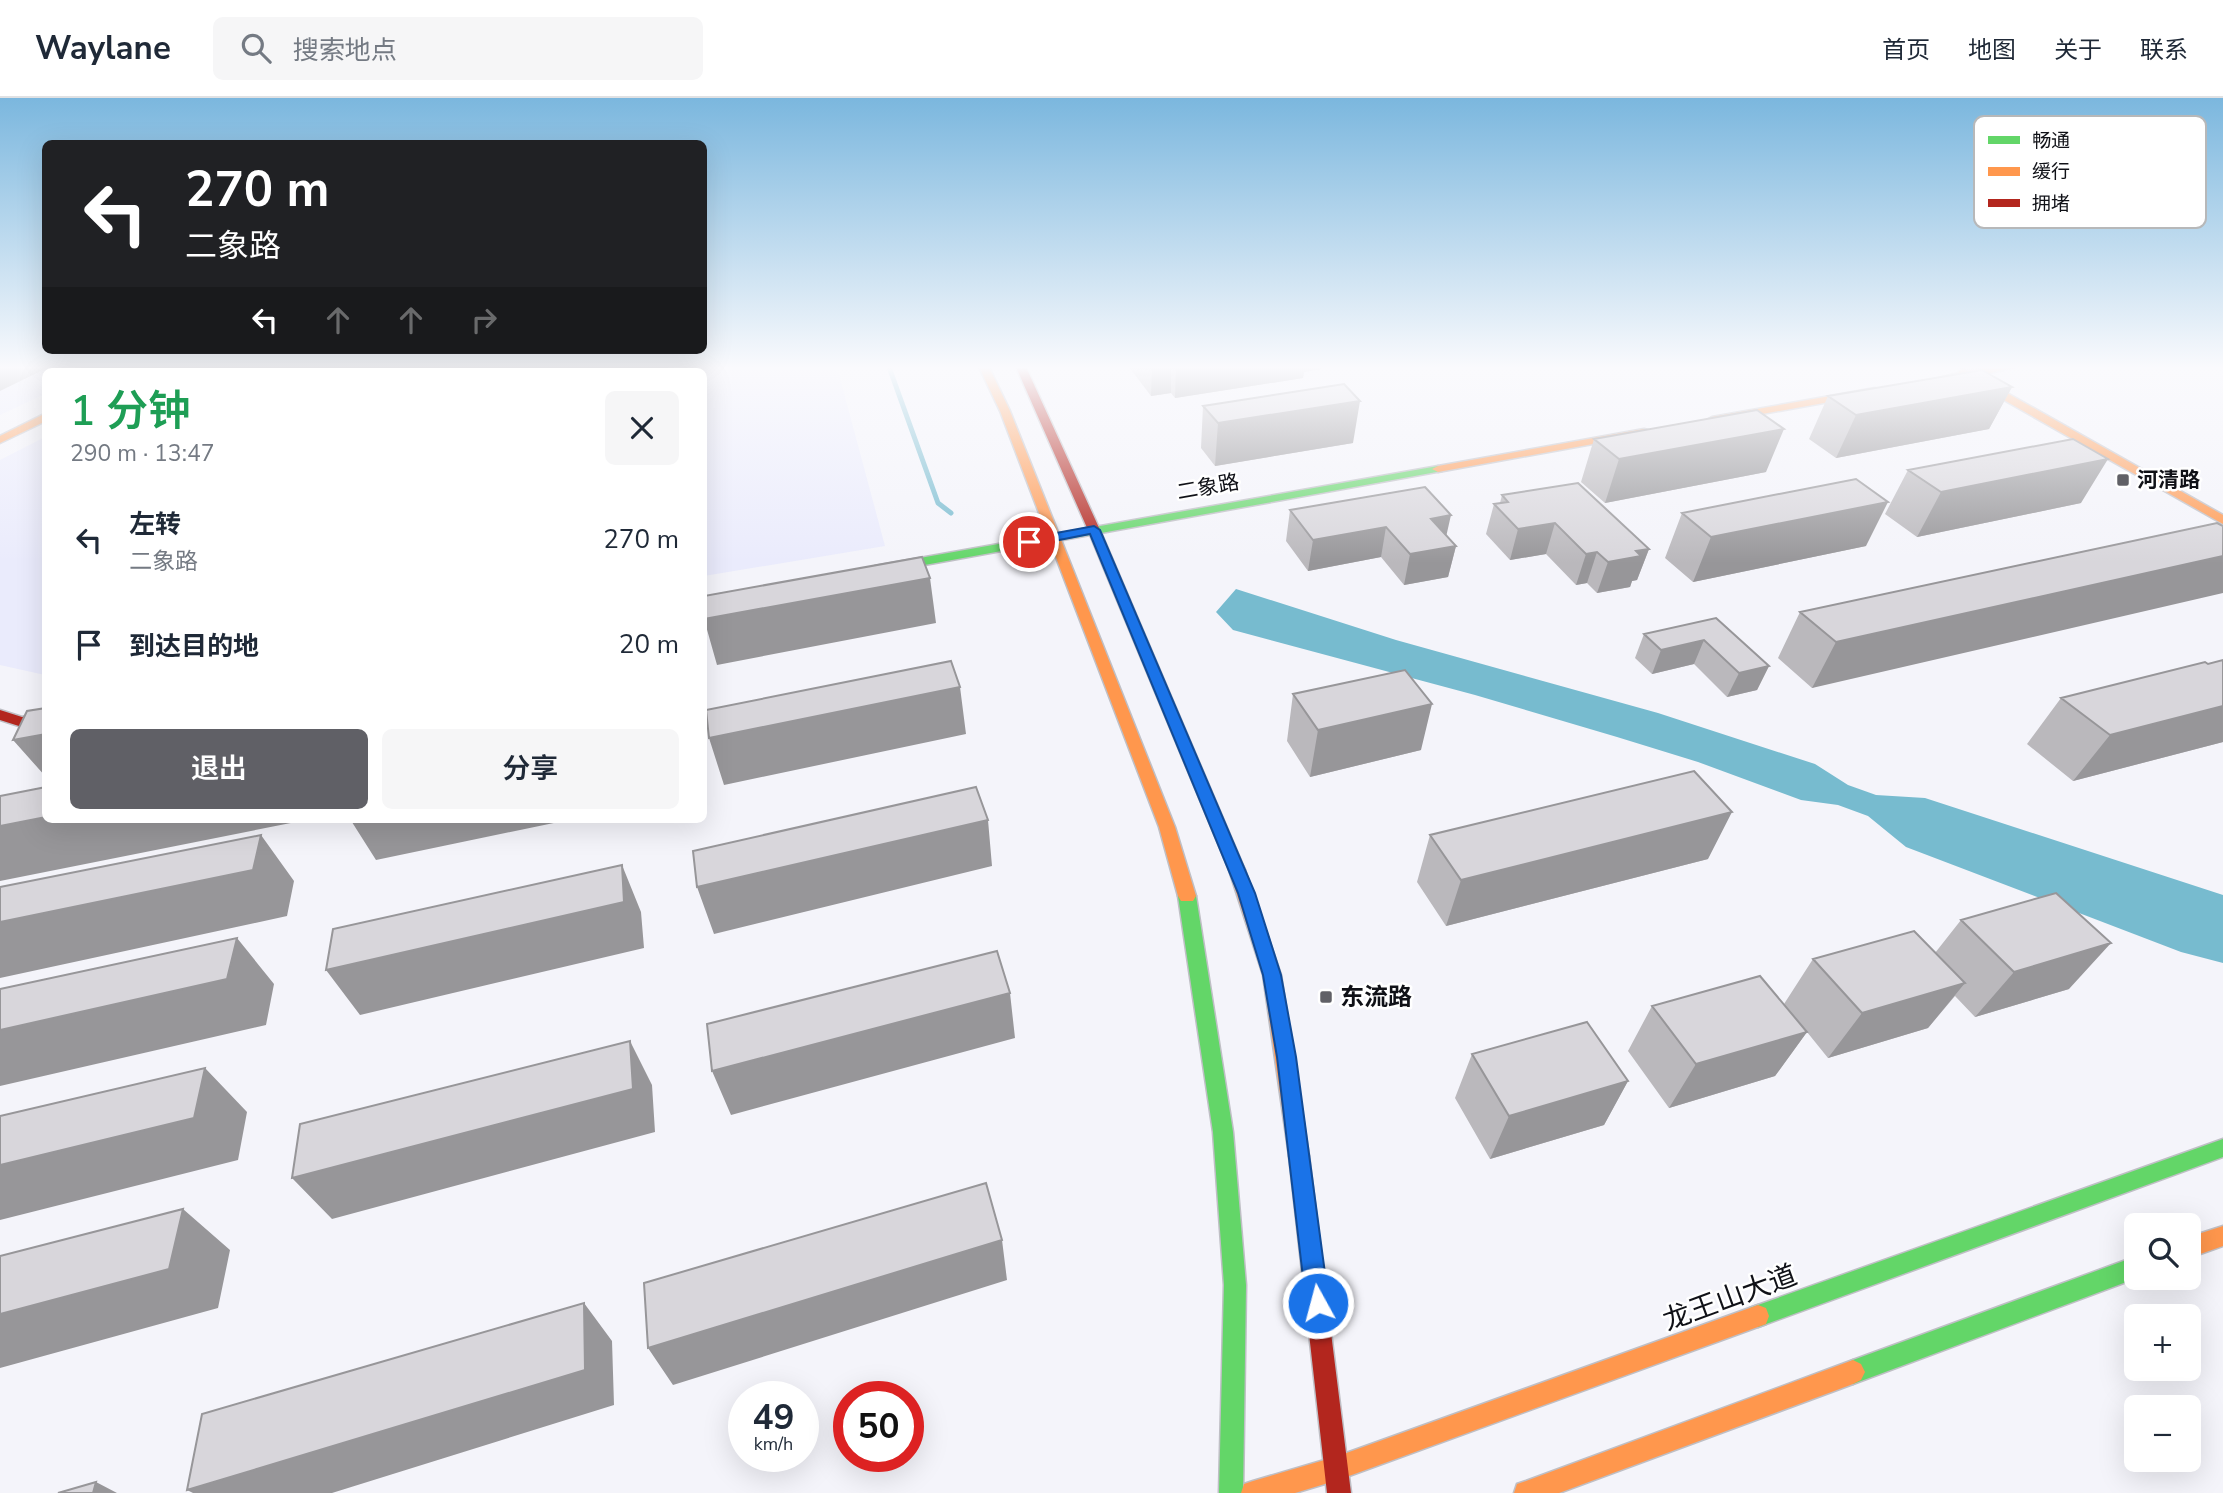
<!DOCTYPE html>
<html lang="zh">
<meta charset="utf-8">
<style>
body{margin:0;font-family:"Nunito Sans","Noto Sans SC",sans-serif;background:#f6f6f7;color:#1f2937;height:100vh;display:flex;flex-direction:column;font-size:26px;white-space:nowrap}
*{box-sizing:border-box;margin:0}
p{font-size:23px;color:#747a83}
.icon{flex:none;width:38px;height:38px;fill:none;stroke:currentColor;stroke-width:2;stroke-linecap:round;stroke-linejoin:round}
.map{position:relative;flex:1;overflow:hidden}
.panel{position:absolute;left:42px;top:270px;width:665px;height:455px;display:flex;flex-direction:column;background:#fff;border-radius:10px;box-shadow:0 7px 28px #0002}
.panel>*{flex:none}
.banner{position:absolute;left:42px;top:42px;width:665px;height:214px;border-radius:10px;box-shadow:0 7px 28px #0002;background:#202124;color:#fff;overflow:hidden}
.buttons{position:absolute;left:2124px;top:1115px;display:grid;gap:14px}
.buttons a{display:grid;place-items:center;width:77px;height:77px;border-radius:10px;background:#fff;box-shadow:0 7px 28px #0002;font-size:35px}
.speed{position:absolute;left:728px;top:1283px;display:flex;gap:14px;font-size:35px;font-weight:700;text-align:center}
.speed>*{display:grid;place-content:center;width:91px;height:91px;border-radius:50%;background:#fff;box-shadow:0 7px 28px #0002;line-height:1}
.speed small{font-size:18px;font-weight:400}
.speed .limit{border:10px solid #d22;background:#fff;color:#111}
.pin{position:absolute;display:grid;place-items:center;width:60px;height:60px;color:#fff;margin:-30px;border:4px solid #fff;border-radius:50%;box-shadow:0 2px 7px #0007}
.me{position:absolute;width:77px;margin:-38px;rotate:353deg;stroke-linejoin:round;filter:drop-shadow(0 0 5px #0008)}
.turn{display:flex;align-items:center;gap:24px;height:147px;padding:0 28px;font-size:32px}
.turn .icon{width:91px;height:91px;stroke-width:2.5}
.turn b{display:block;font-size:49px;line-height:60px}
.lanes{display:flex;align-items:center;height:66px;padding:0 28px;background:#0003;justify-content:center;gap:35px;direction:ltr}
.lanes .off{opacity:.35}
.round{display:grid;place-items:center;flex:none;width:74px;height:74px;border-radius:10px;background:#f6f6f7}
.summary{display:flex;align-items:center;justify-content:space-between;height:119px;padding:0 28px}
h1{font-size:42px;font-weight:600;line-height:52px;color:#1e9e55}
.action{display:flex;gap:14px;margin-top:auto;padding:14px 28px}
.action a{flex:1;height:80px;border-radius:10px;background:#606066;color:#fff;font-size:28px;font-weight:600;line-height:80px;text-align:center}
.action a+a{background:#f6f6f7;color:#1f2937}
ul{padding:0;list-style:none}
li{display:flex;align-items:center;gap:21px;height:105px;padding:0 28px}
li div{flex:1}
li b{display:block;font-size:26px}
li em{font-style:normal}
header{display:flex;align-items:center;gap:42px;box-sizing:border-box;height:98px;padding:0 35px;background:#fff;border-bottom:2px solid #e0e1e3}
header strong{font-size:33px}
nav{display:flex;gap:38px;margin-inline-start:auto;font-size:24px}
.search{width:490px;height:63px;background:#f6f6f7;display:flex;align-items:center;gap:18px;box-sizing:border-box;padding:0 24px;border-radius:10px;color:#747a83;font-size:26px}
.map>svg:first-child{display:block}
</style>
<header>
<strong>Waylane</strong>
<div class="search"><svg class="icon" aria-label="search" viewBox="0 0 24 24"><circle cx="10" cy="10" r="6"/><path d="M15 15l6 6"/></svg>搜索地点</div>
<nav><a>首页</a><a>地图</a><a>关于</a><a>联系</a></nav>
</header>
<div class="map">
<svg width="2223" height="1395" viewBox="0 0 2223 1395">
<rect width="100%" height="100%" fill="#f4f4fa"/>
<path fill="#eaebfc" d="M0 269H99L92 273H46L45 296 0 317Z
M184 269H837L885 448 704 478V273H177Z
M45 339V577L0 567V362Z"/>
<path fill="#77bbcf" d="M1236 491 1396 542 1658 615 1815 666 1848 687 1876 697 1925 700 2223 797V865L2181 854 1906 749 1868 718 1838 707 1801 702 1698 664 1617 639 1475 597 1233 532 1216 514Z"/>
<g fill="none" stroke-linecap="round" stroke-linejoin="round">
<path stroke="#77bbcf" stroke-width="5" d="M889 269 938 405 951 415"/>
<g stroke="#bfbfc5" stroke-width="3">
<path id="fast" d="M133 269H146L141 273H128Z
M1438 368 1444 371 1442 373 875 476 869 472 875 468Z
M1187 791 1193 793 1196 798 1233 1034 1246 1187 1243 1395H1219L1224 1187 1213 1034 1178 798 1181 793Z
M2223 1041V1059L1758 1229 1750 1226 1747 1218 1750 1210 1758 1207Z
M2137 1158V1180L1853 1286 1845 1282 1841 1274 1845 1266 1853 1262Z"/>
</g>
<g stroke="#bfbfc5" stroke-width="3">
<path id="slow" d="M979 269H989L1010 313 1175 729 1196 798 1193 803H1181L1178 798 1159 729 1000 313Z
M1991 269H2015L1977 278 2223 417V426L1965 280 1936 285 1931 282 1958 275 1962 271 1968 273Z
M1875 290 1880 293 1879 295 1712 325 1707 322 1712 319Z
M46 315V323L0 345V338Z
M1644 331 1648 332V336L1438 374 1432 371 1438 368Z
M1237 766 1243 768 1245 772 1281 877 1309 1058 1306 1065 1299 1067 1292 1065 1289 1058 1263 877 1229 772 1231 768Z
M2223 1128V1148L2189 1160V1139Z
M1758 1207 1766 1210 1769 1218 1766 1226 1338 1382 1295 1395H1241L1244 1386 1253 1383 1338 1358Z
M1853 1262 1861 1266 1865 1274 1861 1282 1853 1286 1559 1395H1514L1517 1386 1526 1383Z"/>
</g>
<g stroke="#bfbfc5" stroke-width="3">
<path id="jam" d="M1016 269H1026L1100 432 1245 772 1243 776H1231L1229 772 1088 432Z
M0 612 22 619 46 614V624L22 629 0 622Z
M1299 1049 1306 1051 1309 1058 1351 1395H1327L1289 1058 1292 1051Z"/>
</g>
<use href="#fast" fill="#63d668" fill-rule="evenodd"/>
<use href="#slow" fill="#ff974d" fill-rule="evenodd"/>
<use href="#jam" fill="#b3261e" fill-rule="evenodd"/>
</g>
<path fill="#bab8bc" d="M1129 269H1322V271L1304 274 1303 280 1175 300 1171 295 1151 298Z
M2012 289 1989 331 1836 360 1809 341 1828 298Z
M1203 308 1353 345 1215 368 1201 350Z
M1594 341 1766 374 1605 405 1581 384Z
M1908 372 2081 405 1917 439 1885 416Z
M1502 397 1649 451 1637 482 1632 483 1630 489 1597 495 1587 485 1576 487 1546 456 1510 462 1486 436 1494 406 1500 405Z
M1290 412 1446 438 1456 448 1448 479 1404 487 1381 459 1308 473 1286 443Z
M1682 415 1866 448 1693 484 1665 460Z
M2223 428 1812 590 1778 560 1800 514Z
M1716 520 1769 568 1757 592 1727 599 1694 566 1652 576 1635 560 1644 536Z
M2223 562V644L2073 683 2027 646 2061 600Z
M1293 596 1421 652 1310 679 1287 643Z
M1430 737 1708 761 1446 828 1417 784Z
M1961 822 2069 891 1975 919 1955 898 1928 930 1828 960 1807 934 1775 978 1669 1010 1628 953 1652 908 1784 906 1813 861 1935 855Z
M1472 956 1628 983 1604 1027 1490 1061 1455 1000Z"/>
<path fill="#979699" d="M0 269H49L0 293Z
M1152 269H1171V295L1151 298Z
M1176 269H1322V271L1304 274 1303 280 1175 300Z
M2012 289 1989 331 1836 360 1856 317Z
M1360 303 1353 345 1215 368 1218 325Z
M1784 331 1766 374 1605 405 1619 361Z
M2108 361 2081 405 1917 439 1941 394Z
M1888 404 1866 448 1693 484 1711 439Z
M1451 417 1444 448 1431 421Z
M1555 425 1546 456 1510 462 1518 431Z
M1386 429 1381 459 1308 473 1313 442Z
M1456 448 1448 479 1404 487 1410 456Z
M1649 451 1637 482 1632 483 1630 489 1597 495 1608 464 1636 453Z
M1597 454 1587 485 1576 487 1586 456Z
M2223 458V495L1812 590 1836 544Z
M930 480 936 525 717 567 704 521Z
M1704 542 1694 566 1652 576 1661 552Z
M1769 568 1757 592 1727 599 1739 575Z
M960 589 966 636 724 687 709 640Z
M1432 606 1421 652 1310 679 1318 632Z
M2223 608V644L2073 683 2110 637Z
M46 636V679L13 642Z
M1732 714 1708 761 1446 828 1461 782Z
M46 719V721H311L0 783V728Z
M350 721H573L376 762Z
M988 722 992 768 714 836 697 789Z
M261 737 294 783 287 818 0 880V824Z
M622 767 641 814 644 850 360 917 326 872Z
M237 840 274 886 266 927 0 988V932Z
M2111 845 2069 891 1975 919 2014 874Z
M1965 885 1928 930 1828 960 1862 915Z
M1010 895 1015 940 731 1017 712 973Z
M1807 934 1775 978 1669 1010 1696 966Z
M630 943 652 987 655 1034 332 1121 292 1080Z
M205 970 247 1014 238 1062 0 1122V1067Z
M1628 983 1604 1027 1490 1061 1509 1018Z
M183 1111 230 1152 218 1210 0 1270V1216Z
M1002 1142 1007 1182 673 1287 648 1250Z
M584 1205 612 1243 614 1307 332 1395H193L187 1392Z
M96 1384 117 1395H93Z"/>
<path fill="#d8d6db" stroke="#979699" stroke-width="2" d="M1982 272 2012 289 1856 317 1828 298Z
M1344 286 1360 303 1218 325 1203 308Z
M1757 312 1784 331 1619 361 1594 341Z
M2073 341 2108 361 1941 394 1908 372Z
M1856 381 1888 404 1711 439 1682 415Z
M1578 385 1649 451 1636 453 1641 458 1608 464 1597 454 1586 456 1555 425 1518 431 1494 406 1508 404 1502 397Z
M1425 389 1451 417 1431 421 1456 448 1410 456 1386 429 1313 442 1290 412Z
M2217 425 2223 428V458L1836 544 1800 514Z
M922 459 930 480 704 521V498Z
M1716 520 1769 568 1739 575 1704 542 1661 552 1644 536Z
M2223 562V608L2110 637 2061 600 2205 564 2208 566Z
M951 563 960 589 709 640 706 612Z
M1405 572 1432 606 1318 632 1293 596Z
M46 610V636L13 642 27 613Z
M1694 673 1732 714 1461 782 1430 737Z
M46 689V719L0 728V698Z
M976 689 988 722 697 789 693 753Z
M261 737 253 772 0 824V789Z
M622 767 624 804 326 872 333 831Z
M2056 795 2111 845 2014 874 1961 822Z
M1914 833 1965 885 1862 915 1813 861Z
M237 840 227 881 0 932V891Z
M997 853 1010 895 712 973 707 926Z
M1760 878 1807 934 1696 966 1652 908Z
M1587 924 1628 983 1509 1018 1472 956Z
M630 943 633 991 292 1080 300 1026Z
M205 970 194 1020 0 1067V1018Z
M986 1085 1002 1142 648 1250 644 1185Z
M183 1111 169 1171 0 1216V1158Z
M584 1205 585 1272 187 1392 202 1316Z
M96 1384 93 1395H58Z"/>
<linearGradient id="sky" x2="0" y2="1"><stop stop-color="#7bb7de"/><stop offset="0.58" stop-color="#fafafd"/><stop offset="1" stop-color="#fafafd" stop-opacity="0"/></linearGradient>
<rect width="2223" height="465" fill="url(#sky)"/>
<path fill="#1a73e8" stroke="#114b97" stroke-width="2" d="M1094 428 1100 432 1255 795 1281 877 1296 959 1329 1205 1326 1213 1318 1217 1310 1213 1306 1205 1277 959 1263 877 1238 795 1090 436 1029 448 1023 444 1029 440Z"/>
<g fill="#606066" stroke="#fff" stroke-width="2.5">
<rect x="2116" y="375" width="14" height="14" rx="3.5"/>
<rect x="1319" y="892" width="14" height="14" rx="3.5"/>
</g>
<g text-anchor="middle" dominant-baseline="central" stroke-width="5" stroke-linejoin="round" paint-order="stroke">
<g font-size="21" font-weight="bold" fill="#101117" stroke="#fff" text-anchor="start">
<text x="2137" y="382">河清路</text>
</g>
<g font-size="21" fill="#101117" stroke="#fff">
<text transform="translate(1208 389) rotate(-10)">二象路</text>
</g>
<g font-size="24" font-weight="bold" fill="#101117" stroke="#fff" text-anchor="start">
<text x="1340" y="899">东流路</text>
</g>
<g font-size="28" fill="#101117" stroke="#fff">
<text transform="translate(1730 1200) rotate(-20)">龙王山大道</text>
</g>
</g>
<rect x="1974" y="18" width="232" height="112" rx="10" fill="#fff" stroke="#b7b8b9" stroke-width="2"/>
<rect x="1988" y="38" width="32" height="8" fill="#63d668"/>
<rect x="1988" y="69" width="32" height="9" fill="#ff974d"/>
<rect x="1988" y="101" width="32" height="8" fill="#b3261e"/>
<g font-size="19" fill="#101117">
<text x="2032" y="49">畅通</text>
<text x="2032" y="80">缓行</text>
<text x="2032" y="112">拥堵</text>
</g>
</svg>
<div class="buttons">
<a><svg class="icon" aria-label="search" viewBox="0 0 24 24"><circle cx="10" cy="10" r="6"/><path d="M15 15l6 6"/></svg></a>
<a>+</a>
<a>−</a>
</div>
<div class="speed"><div>49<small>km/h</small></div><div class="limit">50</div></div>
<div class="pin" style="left:1029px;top:444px;background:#d93025"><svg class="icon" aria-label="arrive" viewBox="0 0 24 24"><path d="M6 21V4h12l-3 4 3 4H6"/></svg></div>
<svg class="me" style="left:1318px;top:1205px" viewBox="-20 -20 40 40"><circle r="17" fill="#1a73e8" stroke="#fff" stroke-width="3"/><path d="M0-11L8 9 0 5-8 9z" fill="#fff"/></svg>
<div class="banner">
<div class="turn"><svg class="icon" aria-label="left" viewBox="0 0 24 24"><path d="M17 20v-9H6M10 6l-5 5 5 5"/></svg><div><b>270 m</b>二象路</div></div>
<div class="lanes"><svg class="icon" aria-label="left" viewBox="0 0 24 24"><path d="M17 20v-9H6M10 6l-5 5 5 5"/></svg><svg class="icon off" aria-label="ahead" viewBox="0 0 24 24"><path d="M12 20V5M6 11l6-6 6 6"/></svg><svg class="icon off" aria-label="ahead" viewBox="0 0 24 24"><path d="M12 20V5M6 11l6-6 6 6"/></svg><svg class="icon off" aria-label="right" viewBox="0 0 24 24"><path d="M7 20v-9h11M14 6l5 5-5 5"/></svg></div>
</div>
<section class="panel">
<div class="summary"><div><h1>1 分钟</h1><p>290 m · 13:47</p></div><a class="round"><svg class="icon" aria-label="close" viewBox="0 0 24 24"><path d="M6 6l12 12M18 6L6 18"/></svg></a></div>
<ul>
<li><svg class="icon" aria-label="left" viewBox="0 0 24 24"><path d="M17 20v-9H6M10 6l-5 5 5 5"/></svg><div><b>左转</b><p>二象路</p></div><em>270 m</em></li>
<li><svg class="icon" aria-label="arrive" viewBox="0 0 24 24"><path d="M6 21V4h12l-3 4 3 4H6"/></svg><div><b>到达目的地</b></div><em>20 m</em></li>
</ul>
<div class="action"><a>退出</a><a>分享</a></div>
</section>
</div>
